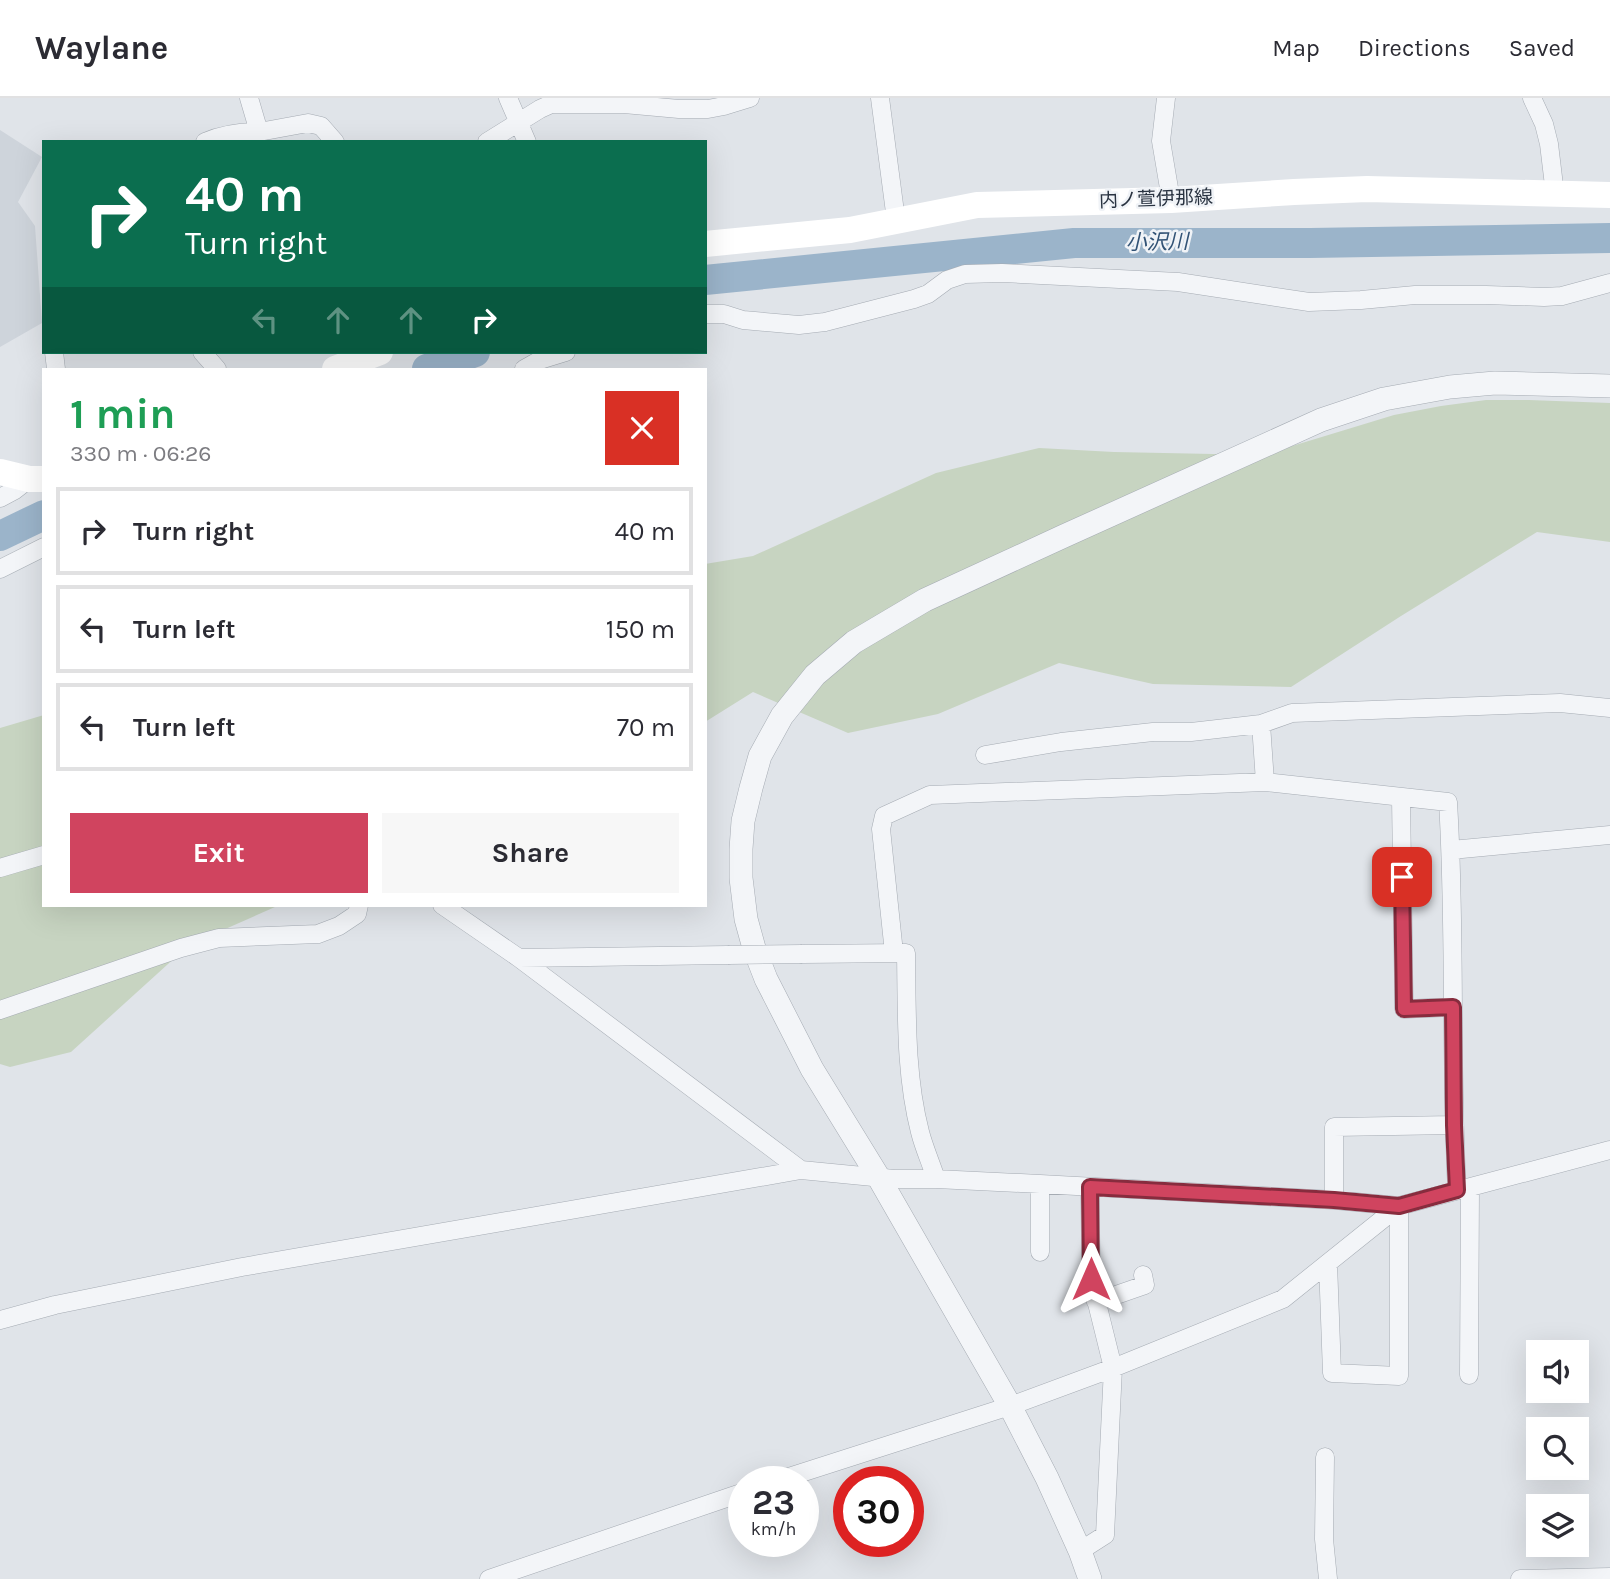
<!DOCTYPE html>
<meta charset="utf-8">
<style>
body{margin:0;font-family:Karla,"Noto Sans JP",sans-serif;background:#f7f7f7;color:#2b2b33;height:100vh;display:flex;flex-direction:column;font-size:26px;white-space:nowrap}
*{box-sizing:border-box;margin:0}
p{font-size:23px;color:#7c7c81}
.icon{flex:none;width:38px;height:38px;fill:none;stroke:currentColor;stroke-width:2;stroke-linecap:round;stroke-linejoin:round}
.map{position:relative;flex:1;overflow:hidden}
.sheet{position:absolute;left:42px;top:270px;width:665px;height:539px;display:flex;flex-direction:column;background:#fff;border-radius:0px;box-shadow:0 7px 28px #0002}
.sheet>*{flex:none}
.banner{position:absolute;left:42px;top:42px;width:665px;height:214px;border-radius:0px;box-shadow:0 7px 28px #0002;background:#0b6e4f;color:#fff;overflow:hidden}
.fabs{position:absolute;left:1526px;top:1242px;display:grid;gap:14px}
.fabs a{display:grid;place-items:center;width:63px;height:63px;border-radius:0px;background:#fff;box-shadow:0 7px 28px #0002;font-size:35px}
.speed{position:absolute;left:728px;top:1368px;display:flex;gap:14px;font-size:35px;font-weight:700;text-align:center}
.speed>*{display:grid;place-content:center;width:91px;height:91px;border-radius:50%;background:#fff;box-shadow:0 7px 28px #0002;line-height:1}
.speed small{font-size:18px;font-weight:400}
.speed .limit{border:10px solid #d22;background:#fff;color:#111}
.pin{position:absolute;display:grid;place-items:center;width:60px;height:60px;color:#fff;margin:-30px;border-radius:14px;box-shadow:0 4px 10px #0006}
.me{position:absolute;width:77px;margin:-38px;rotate:0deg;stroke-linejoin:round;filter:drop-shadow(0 0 5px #0008)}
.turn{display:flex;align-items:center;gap:24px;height:147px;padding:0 28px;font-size:32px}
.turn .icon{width:91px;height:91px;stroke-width:2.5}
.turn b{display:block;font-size:49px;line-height:60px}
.lanes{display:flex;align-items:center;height:66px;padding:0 28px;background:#0003;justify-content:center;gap:35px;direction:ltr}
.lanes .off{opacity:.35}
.round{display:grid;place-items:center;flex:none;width:74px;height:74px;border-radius:0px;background:#f7f7f7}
.headline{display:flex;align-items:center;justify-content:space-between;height:119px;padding:0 28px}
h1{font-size:42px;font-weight:700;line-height:52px;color:#1e9e55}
.primary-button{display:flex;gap:14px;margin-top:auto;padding:14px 28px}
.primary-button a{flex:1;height:80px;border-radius:0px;background:#d0445f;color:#fff;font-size:28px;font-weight:700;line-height:80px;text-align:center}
.primary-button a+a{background:#f7f7f7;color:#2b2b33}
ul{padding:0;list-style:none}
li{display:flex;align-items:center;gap:21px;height:88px;margin:0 14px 10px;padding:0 14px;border:4px solid #e1e1e2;border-radius:0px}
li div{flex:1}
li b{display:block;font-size:26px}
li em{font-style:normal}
header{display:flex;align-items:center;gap:42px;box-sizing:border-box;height:98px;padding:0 35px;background:#fff;border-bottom:2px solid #e1e1e2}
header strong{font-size:33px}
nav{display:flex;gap:38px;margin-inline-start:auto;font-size:24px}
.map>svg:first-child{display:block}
</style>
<header>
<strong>Waylane</strong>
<nav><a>Map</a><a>Directions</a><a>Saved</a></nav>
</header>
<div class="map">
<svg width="1610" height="1481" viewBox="0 0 1610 1481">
<rect width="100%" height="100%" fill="#e0e4e9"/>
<path fill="#ced4db" d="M0 32 42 59 18 104 35 128 42 225 0 249Z"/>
<path fill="#c7d4c1" d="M1486 302H1529L1610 305V444L1537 434 1401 518 1291 589 1153 586 1059 565 938 616 848 635 753 594 705 624V466L753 458 936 375 1039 350 1114 354 1263 357 1394 317 1441 308Z
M44 617V807H294L275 809 189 847 71 954 10 969 0 966V630Z"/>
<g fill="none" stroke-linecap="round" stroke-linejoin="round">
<path stroke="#9bb4ca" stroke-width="30" d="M705 182 1074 145H1310L1610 140
M427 271 475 254
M0 438 44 417"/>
<g stroke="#a5abb3" stroke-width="19">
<path id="minor" d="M508 0 527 44
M880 0 896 122
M1166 0 1161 43 1171 102
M1532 0 1544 26 1549 46 1555 96
M259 34 308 25 321 28 335 44
M205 44C223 36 240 34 259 34L249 0
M487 44 540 11 551 6H624L679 11H708L724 8 750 0
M705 216H724L743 222 799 227 825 224 914 201 928 196 947 182 965 176 1002 175 1178 184 1309 204 1361 202 1415 197H1486L1544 199 1562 198 1610 185
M54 254 56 271
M202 254 217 271
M524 271 540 262 566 254
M0 400 15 392 29 381
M0 471 44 449
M985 657 1061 644 1153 634H1191L1261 626
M1265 684 1261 626 1292 615 1560 605 1610 610
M1401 699 1404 911 1453 909
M1451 752 1610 737
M0 770 44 757
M442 807 519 860 801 1072
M894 855 881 731 884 718 930 697 1265 684 1448 704C1456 833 1450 963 1457 1092
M802 856 906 855C907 914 905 976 920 1034 924 1050 931 1065 936 1081
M519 860 728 857
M0 912 181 850 219 840 318 836 339 828 357 816 359 807
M1040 1086V1154
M1334 1102V1029L1454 1027
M1328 1165 1332 1275 1399 1278V1108
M1096 1204 1145 1187 1143 1177
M0 1222 55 1207 242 1169 801 1072 894 1081H936L1040 1086 1334 1102 1399 1108
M1469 1277 1470 1089
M1325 1359 1324 1441 1328 1481
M773 1384 1010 1308 1113 1270 1283 1201 1399 1108 1610 1052
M1080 1453 1105 1437 1113 1270 1091 1181 1090 1089
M489 1481 744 1394
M1520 1481 1610 1479"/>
</g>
<g stroke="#a5abb3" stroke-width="24">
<path id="tertiary" d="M1090 1481 1080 1453 1047 1380 1010 1308 879 1080 812 971 766 881 754 850 746 821 741 780V751L743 723 751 690 760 658 782 618 815 577 854 544 925 502 1064 438 1321 322 1384 301 1450 289 1495 285 1610 288"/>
</g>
<use href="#minor" stroke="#f3f5f8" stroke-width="18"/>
<use href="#tertiary" stroke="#f3f5f8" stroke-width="23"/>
<path stroke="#fff" stroke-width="26" d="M705 146 850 132 977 107 1171 102 1294 94 1367 91 1610 97
M335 271 380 254
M0 374 29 381H44"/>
<g stroke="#a5abb3" stroke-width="19" stroke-linecap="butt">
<path id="minor-bridge" d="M728 857 802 856"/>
</g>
<use href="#minor-bridge" stroke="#f3f5f8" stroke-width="18"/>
</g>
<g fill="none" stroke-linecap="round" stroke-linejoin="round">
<g stroke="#872c3e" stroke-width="18">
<path id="route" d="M1091 1181 1090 1089 1334 1102 1399 1108 1457 1092 1454 1027 1453 909 1404 911 1402 779"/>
</g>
<use href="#route" stroke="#d0445f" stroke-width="12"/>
</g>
<g text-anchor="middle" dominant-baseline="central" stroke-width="5" stroke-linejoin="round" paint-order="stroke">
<g font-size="19" fill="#293341" stroke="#f0f3f7">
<text transform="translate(1156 101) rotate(-2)">内ノ萱伊那線</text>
</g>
<g font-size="21" font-style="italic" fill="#325376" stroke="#f0f3f7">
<text transform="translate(1157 144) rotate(-1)">小沢川</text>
</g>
</g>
</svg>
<div class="fabs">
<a><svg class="icon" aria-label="sound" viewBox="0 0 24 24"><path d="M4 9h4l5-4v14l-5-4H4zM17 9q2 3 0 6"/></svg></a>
<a><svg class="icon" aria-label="search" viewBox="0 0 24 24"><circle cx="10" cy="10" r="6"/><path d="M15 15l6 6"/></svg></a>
<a><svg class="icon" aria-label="layers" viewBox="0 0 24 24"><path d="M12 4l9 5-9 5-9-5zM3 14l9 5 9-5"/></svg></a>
</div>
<div class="speed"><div>23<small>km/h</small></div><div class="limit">30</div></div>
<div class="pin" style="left:1402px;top:779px;background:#d93025"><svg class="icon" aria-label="arrive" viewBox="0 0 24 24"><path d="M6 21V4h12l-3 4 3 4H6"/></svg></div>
<svg class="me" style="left:1091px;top:1181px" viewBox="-20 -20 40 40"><path d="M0-17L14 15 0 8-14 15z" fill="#d0445f" stroke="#fff" stroke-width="4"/></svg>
<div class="banner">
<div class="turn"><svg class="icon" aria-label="right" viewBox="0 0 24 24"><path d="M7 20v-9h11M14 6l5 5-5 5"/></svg><div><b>40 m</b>Turn right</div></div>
<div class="lanes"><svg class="icon off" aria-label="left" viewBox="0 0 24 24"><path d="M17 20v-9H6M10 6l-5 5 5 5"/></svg><svg class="icon off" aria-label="ahead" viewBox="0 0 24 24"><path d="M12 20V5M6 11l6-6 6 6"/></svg><svg class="icon off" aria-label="ahead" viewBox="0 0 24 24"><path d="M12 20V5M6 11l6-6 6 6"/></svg><svg class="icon" aria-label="right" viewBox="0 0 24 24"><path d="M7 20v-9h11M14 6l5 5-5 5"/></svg></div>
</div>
<section class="sheet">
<div class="headline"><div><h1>1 min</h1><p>330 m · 06:26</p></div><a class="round" style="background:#d93025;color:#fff"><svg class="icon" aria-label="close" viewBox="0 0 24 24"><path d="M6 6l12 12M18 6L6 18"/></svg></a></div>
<ul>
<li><svg class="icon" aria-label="right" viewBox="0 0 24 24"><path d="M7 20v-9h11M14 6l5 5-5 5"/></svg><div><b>Turn right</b></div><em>40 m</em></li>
<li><svg class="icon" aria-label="left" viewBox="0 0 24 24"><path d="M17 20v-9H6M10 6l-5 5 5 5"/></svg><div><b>Turn left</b></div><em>150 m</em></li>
<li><svg class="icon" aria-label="left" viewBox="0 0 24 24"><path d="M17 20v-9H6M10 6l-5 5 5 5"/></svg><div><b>Turn left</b></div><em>70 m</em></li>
</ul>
<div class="primary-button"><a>Exit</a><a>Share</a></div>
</section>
</div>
